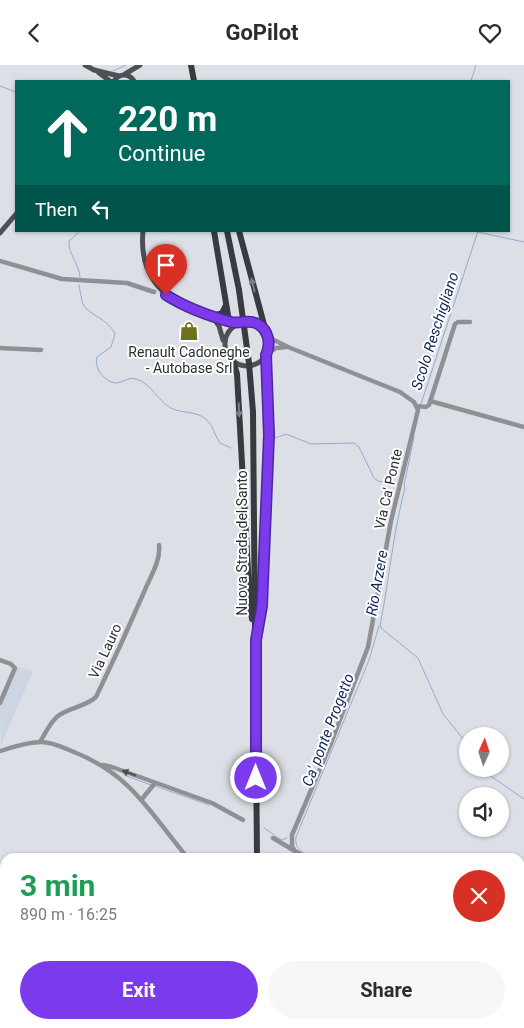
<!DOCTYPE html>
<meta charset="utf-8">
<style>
body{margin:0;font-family:Roboto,sans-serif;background:#f7f7f7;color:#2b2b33;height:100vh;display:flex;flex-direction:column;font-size:19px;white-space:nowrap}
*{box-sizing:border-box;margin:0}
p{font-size:16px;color:#7c7c81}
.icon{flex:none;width:28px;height:28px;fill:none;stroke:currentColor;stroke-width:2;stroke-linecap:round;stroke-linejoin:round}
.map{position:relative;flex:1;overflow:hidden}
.side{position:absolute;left:0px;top:788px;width:525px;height:176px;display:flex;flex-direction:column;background:#fff;border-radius:15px 15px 0 0;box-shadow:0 1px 4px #0004}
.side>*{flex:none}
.banner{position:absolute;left:15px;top:15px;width:495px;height:152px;border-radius:0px;box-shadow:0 1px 4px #0004;background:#00695c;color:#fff;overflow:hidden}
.needle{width:32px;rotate:3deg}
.buttons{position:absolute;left:459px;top:662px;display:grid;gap:10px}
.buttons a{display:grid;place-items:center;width:50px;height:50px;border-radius:50%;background:#fff;box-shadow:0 1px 4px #0004;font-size:25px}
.pin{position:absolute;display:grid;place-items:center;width:42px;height:42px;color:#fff;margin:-51px -21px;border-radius:50% 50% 50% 0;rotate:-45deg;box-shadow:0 0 5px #0007}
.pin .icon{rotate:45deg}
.me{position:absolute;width:55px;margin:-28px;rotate:0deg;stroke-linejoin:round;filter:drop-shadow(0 0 4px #0008)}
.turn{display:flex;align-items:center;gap:18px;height:105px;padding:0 20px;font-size:22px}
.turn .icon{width:65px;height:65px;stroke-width:2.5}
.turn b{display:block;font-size:35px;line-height:42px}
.then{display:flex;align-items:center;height:48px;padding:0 20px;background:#0003;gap:10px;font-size:19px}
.round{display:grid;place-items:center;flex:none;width:52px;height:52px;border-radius:26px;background:#f7f7f7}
.headline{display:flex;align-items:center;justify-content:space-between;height:85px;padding:0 20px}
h1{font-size:30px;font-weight:700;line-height:38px;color:#1e9e55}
.cta{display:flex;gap:10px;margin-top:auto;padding:10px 20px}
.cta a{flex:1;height:58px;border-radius:30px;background:#7c3aed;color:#fff;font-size:20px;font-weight:700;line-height:58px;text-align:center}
.cta a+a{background:#f7f7f7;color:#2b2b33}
header{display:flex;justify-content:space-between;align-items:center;height:65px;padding:0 20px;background:#fff;font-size:22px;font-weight:700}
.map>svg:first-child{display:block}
</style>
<header><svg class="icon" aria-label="back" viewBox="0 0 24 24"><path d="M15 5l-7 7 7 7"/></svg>GoPilot<svg class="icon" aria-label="heart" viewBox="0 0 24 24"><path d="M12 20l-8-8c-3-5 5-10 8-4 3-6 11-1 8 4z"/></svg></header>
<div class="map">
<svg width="524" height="963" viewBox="0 0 524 963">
<rect width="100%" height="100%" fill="#dce0e6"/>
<path fill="#ced5e2" d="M18 602 33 606 1 680 0 642Z"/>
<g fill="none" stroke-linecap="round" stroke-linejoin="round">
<path stroke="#94aad2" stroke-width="1" d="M113 6 126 0
M471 16 476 0
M0 21 16 27
M478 167 524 177
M80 212C79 198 68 189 69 176L80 166
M79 220C80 226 81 233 83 239 89 251 108 253 115 269L111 282 97 292C94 302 101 312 111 317 120 321 127 311 136 314 151 318 158 336 171 343 182 349 196 345 207 355 213 361 215 371 220 378L231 383
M421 339 478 166
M414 372 404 420 405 423C393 468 389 515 380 561L381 563 418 593 443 649 468 680
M273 374 286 369 311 379 354 378 359 382 374 413 378 416 398 419
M482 704 485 707 524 734
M124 710 151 720
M155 721 209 740
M264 763 280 774 282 775 287 773
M316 792C305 789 294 786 296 772L369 595 379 561
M518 963 524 952"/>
<path stroke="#8f9093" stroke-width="4.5" d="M0 196 62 214 127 218 154 227
M267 269 272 274 288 282 400 327 414 337 418 345 391 456 368 582 331 678 292 770V781L296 788
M0 283 41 285
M266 289 276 283 286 282
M430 336 524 362
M417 341 426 342 429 340 455 259 458 257H470
M0 595 11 599 15 603 0 638
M40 677C45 669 50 657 58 651 70 642 85 642 96 632 113 597 129 562 144 527 150 512 161 496 159 480
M0 686C13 682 28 677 41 677 53 677 64 683 74 687 132 710 150 748 187 792
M103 700 112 702 212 738 243 755
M142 734 155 718
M273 773 305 792
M0 817 5 821
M520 863 524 864
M520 910 524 898
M520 922 524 924
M520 951 524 943
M147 959 153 963
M513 963 516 959"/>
<path stroke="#4e5054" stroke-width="5" d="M85 0 94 5 119 11
M99 8 110 16
M125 9 140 0
M114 16C119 8 129 8 134 16
M143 166C137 229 186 246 237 258
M0 168 16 149
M212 251 219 261 223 275
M225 279a22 22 0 1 1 44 0a22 22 0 1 1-44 0Z"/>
<path stroke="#373a3e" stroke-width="6" d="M191 0 194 16
M214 166 229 256
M227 166 239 225
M239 166 266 267
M212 251 222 248 226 240
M233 296 237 309 250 541 252 554
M253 347 257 792
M258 559 262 541 269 370 266 290
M266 959 267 963"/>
<path stroke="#373a3e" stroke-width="6" d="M239 225 249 298 253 347"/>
</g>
<defs><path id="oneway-solid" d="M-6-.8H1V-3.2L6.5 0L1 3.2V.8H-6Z" transform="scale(1.25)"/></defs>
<g fill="#7d7f82">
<use href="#oneway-solid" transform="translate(253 220) rotate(-104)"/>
<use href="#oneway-solid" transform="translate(239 345) rotate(87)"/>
</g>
<use fill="#4b4c4e" href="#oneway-solid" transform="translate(129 708) rotate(-160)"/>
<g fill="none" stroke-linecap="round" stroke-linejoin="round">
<g stroke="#51269a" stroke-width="12">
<path id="route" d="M166 230C185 242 209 251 231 257 240 259 249 254 258 259 269 266 271 279 266 290L269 370 262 541 256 575V713"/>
</g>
<use href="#route" stroke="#7c3aed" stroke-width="9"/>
</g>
<defs>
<g id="shop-bare" transform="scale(1.5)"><path d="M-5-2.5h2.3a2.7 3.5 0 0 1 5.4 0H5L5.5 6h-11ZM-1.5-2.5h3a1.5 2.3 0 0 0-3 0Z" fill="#6d7219" stroke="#fff" stroke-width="2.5" paint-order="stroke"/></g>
</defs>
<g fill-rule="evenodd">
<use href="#shop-bare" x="189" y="266"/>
</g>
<g text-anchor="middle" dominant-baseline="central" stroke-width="4" stroke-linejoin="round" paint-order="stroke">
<g font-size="14" fill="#2e2f31" stroke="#fff">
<text x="189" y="287">Renault Cadoneghe<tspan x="189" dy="16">- Autobase Srl</tspan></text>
</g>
<g font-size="14" fill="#2e2f31" stroke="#fff">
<text transform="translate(388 424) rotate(-77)">Via Ca' Ponte</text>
<text transform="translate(242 478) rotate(-90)">Nuova Strada del Santo</text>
<text transform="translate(105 586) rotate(-65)">Via Lauro</text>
</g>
<g font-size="15" font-style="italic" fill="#102758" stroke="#fff">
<text transform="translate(435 266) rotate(-72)">Scolo Reschigliano</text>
<text transform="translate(377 518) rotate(-80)">Rio Arzere</text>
<text transform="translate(328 665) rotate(-69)">Ca' ponte Progetto</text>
</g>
</g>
</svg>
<div class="buttons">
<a><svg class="needle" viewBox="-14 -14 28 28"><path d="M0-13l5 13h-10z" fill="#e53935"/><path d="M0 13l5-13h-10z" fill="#7c7c81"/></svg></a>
<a><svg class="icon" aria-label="sound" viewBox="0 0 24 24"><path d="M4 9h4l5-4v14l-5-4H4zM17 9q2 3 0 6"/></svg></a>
</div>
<div class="pin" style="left:166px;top:230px;background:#d93025"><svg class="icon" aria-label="arrive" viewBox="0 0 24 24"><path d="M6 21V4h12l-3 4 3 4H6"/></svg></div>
<svg class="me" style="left:256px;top:713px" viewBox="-20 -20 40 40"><circle r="17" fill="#7c3aed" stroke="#fff" stroke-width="3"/><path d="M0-11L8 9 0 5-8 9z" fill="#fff"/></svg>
<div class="banner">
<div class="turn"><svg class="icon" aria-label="ahead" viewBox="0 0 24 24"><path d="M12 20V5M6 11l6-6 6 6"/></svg><div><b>220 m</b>Continue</div></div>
<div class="then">Then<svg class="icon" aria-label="left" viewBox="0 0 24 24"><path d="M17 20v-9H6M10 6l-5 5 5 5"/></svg></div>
</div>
<section class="side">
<div class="headline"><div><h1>3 min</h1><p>890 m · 16:25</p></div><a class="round" style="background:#d93025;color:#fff"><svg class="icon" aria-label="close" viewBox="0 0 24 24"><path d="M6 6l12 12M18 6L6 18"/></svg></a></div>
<div class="cta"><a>Exit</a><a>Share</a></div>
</section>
</div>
